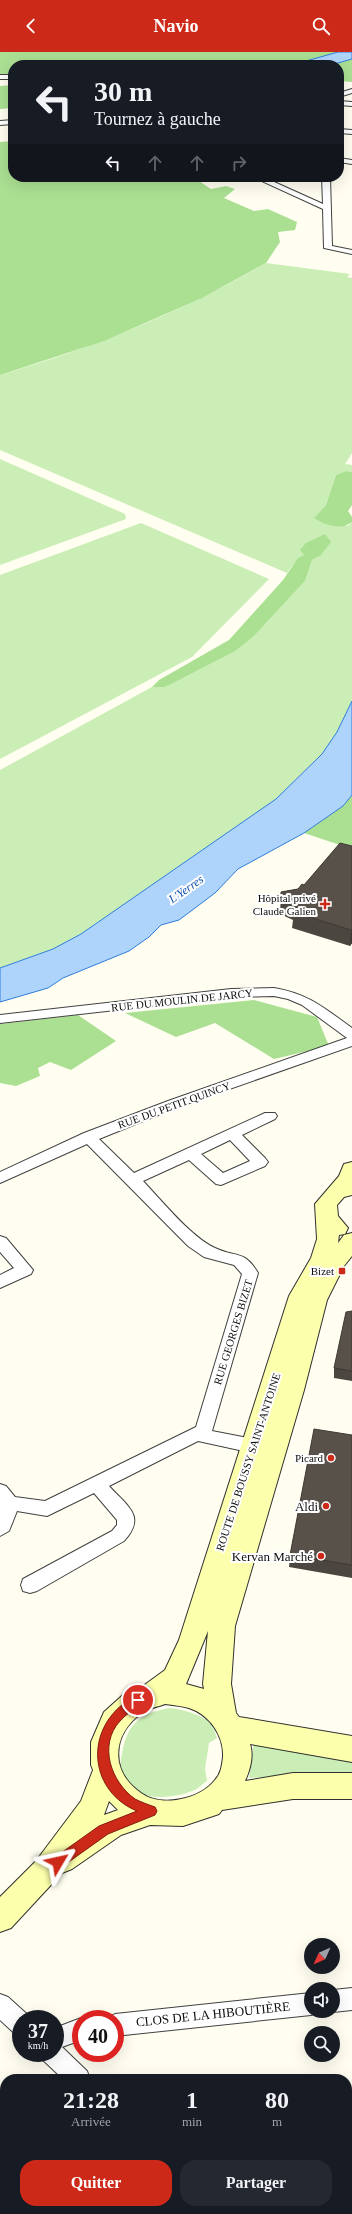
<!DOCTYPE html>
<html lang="fr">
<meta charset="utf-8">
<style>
body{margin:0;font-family:Georgia,serif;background:#242831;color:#f1f3f6;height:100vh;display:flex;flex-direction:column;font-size:15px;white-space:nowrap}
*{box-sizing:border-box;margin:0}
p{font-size:13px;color:#9ea1a6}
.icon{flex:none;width:22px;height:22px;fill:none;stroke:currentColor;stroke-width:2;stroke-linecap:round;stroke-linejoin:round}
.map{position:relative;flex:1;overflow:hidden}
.details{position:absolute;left:0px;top:2022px;width:352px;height:140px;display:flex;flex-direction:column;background:#171b24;border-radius:16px 16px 0 0;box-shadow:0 4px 16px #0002}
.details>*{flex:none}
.top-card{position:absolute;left:8px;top:8px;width:336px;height:122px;border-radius:16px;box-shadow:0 4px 16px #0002;background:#171b24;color:#f1f3f6;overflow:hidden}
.needle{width:26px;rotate:225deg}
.fabs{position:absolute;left:304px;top:1886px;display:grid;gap:8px}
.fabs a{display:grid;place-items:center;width:36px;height:36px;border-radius:50%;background:#171b24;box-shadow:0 4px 16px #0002;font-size:20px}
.speed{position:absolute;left:12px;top:1958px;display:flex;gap:8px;font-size:20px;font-weight:700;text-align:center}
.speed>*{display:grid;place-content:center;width:52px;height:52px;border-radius:50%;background:#171b24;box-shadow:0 4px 16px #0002;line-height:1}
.speed small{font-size:10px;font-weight:400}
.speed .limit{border:6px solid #d22;background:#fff;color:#111}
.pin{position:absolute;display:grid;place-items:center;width:34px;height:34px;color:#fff;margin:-17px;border:2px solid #fff;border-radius:50%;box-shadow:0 1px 4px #0007}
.me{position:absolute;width:44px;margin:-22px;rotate:54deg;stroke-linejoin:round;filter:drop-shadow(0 0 3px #0008)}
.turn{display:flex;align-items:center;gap:14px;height:84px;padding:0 20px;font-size:18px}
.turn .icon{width:52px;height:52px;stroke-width:2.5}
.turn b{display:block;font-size:28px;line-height:34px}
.lanes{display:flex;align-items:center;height:38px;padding:0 20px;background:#0003;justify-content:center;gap:20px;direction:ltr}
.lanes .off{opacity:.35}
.eta{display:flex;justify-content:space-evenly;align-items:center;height:68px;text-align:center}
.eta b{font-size:24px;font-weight:800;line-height:28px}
.primary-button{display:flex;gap:8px;margin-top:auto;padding:8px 20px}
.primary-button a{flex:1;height:46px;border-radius:16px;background:#cd2918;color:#fff;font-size:16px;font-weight:800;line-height:46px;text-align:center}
.primary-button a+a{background:#242831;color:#f1f3f6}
header{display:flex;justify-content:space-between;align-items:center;height:52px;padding:0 20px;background:#cd2918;color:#fff;font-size:18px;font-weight:800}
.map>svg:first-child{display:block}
</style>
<header><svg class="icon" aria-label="back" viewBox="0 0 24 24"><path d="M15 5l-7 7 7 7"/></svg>Navio<svg class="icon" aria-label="search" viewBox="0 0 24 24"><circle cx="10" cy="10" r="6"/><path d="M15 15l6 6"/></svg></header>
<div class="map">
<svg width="352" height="2162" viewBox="0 0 352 2162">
<rect width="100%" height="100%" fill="#fffef0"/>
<path fill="#caeeb5" d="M266 211 350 222 347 225 352 226V401L345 412 352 413V420L346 419 336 423 326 453 315 465 348 474 352 470V649L337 680 322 702 276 747 81 882 53 897 0 916V718L152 635H165L254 584 305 529 312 508 320 504C300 503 299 505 287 521L0 398V323C92 296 182 260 266 211Z
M0 407 125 462 126 467 0 513Z
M141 471 269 527 192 605 0 707V523Z
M170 1656C183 1658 200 1661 211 1672 214 1675 215 1682 217 1686L209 1691 205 1717 207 1729C202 1732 197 1738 192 1739 172 1747 136 1750 124 1728 120 1720 120 1710 122 1702 127 1671 141 1661 170 1656Z
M254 1689 352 1707V1725L291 1723 249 1726Z"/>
<path fill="#abe093" d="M0 0H341L292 13H13V22L0 23Z
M352 7V30L339 29V13H331Z
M13 33V56L0 57V34Z
M13 89V125H193L211 137 226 134 235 137 224 146 254 159 268 157 297 170 295 178 278 180 280 190 266 211 202 246 104 289 0 323V90Z
M346 419 352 420V453L348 459 352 465V470C341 479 325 473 314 466L326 453 336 423Z
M325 482 331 490 320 504 312 508 305 529 254 584 235 599 165 635H152L159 628 229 588 283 528 298 506 304 503 300 498 306 491Z
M352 743V797L304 781 343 754Z
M254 948 317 965 329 994 274 1007 215 971 176 985 125 961Z
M78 963 116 989 71 1018 50 1010 38 1016 40 1024 16 1034 0 1031V972Z"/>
<path fill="#afd4fc" stroke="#2e7ddb" d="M338 0H352V7L331 13H292Z
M352 649V743L343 754 304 781 238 817 215 841 179 868 161 873 149 885 129 899 63 926 48 936 0 950V916L53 897 81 882 276 747 322 702 337 680Z"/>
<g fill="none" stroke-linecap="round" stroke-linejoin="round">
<g stroke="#414141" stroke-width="2">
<path id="street" d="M0 23H13V27H0Z
M352 37V41L339 45V41Z
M339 49 352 50V54L339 53Z
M13 68V72L0 73V69Z
M339 77 352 78V82L339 81Z
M339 106 352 108V112L339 110Z
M253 125H263L323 152 322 125H330L332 194 352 198V202L324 196 323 157Z
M274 936C309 942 324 956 352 976V994L178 1055 99 1087 134 1121 265 1061H275L277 1064 275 1067 242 1083 265 1106 268 1110 265 1114 221 1133 216 1132 189 1108 143 1129C162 1149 191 1185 215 1196 235 1206 244 1197 258 1221L212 1379 253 1387 259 1389 262 1394 259 1399 253 1401 198 1389 109 1434C127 1454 147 1464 124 1489L37 1539 30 1541 23 1539 21 1533 23 1527 112 1479 117 1473V1468L94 1441 47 1464 17 1459 9 1479 0 1484V1432L6 1434 15 1445 45 1449 196 1375 242 1222 234 1213 204 1205 188 1194 87 1092 0 1131V1120L84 1081 168 1049 347 986 302 953 288 947 274 944 231 945 0 971V963L231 937ZM230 1088 250 1109 223 1121 201 1102Z
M0 1184 6 1186 33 1218 31 1222 0 1236V1223L14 1216 0 1200Z
M352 1936V1958L333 1960 331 1959H333V1938Z
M311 1941V1959H319L311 1963 115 1984V1967H106L115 1962Z
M0 1942 8 1945 29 1964 30 1967H21V1983L13 1980 0 1968Z
M81 1966 84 1967H81V1988L62 1995 87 2019 90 2027H63L44 2009 41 2001H55V1976Z"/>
</g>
<g stroke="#303030" stroke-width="2">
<path id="secondary" d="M352 1110V1143L344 1145 337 1153 338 1164 348 1176 345 1182 339 1183 338 1191 344 1183 352 1181V1204L344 1214 327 1248 304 1338 235 1574 231 1632 236 1661 239 1665 352 1684V1710L250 1692C254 1704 250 1718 245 1729L293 1721H352V1747H293L222 1758 219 1762 183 1774 150 1773 121 1783 72 1817 62 1821 11 1876 0 1880V1845L36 1809 81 1749 93 1718 91 1713V1690L104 1660 124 1642 139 1637 165 1618 179 1588 289 1244 311 1206 317 1187 315 1152 339 1124 344 1112ZM208 1579 203 1632 204 1637 186 1632ZM165 1652C173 1653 182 1654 189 1656 210 1663 224 1684 223 1705 222 1713 221 1722 215 1728 200 1747 162 1756 141 1741 109 1719 112 1682 142 1661 148 1656 158 1655 165 1652ZM109 1749 118 1758 104 1763Z"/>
</g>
<use href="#street" fill="#fff" fill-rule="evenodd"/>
<use href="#secondary" fill="#fcffab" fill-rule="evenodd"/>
</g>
<path fill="#4c4640" d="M352 794V891L350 894 292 876 293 868 280 862 281 840 298 837 304 833Z
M352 1259V1329L334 1326V1316Z
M352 1383V1526L289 1515 290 1503Z"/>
<path fill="#3e3934" d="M352 877V891L350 894 351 878Z"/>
<path fill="#58514a" stroke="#3e3934" d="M340 791 352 794V877L351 878 293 860 298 854 281 847V840L298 837 302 832 304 833Z
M352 1259V1319L334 1316 346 1260Z
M314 1377 352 1383V1513L290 1503Z"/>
<path fill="#cd2918" stroke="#851b10" d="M138 1642 142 1644 144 1648 142 1651C135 1657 126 1662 120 1669 98 1693 111 1730 135 1747 141 1750 149 1753 155 1755L157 1759 155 1763 108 1782 63 1814 58 1816 54 1814 52 1810 54 1806 99 1774 137 1759C91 1740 84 1683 123 1652 128 1649 132 1644 138 1642Z"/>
<g fill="#cd2918" stroke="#fff" stroke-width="1.5">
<path d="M323 846h4v4h4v4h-4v4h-4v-4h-4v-4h4z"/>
<rect x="338" y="1215" width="8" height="8" rx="2"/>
<circle cx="331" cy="1406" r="4"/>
<circle cx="326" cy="1454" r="4"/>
<circle cx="321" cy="1504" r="4"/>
</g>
<g text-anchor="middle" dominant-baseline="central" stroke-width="4" stroke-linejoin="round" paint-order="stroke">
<g font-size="11" fill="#0e0e0e" stroke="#fff" text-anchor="end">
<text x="316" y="846">Hôpital privé<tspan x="316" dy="13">Claude Galien</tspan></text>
<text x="334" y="1219">Bizet</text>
<text x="323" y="1406">Picard</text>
</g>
<g font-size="11" fill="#0e0e0e" stroke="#fff">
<text transform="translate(182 948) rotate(-6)">RUE DU MOULIN DE JARCY</text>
<text transform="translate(174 1053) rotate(-20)">RUE DU PETIT QUINCY</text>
<text transform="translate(233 1280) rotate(-73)">RUE GEORGES BIZET</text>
<text transform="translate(248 1410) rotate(-72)">ROUTE DE BOUSSY SAINT-ANTOINE</text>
</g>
<g font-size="12" font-style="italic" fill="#0b4fad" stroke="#fff">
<text transform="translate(186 837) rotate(-35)">L'Yerres</text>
</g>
<g font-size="13" fill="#0e0e0e" stroke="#fff" text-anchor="end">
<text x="318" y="1454">Aldi</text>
<text x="313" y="1504">Kervan Marché</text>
</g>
<g font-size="13" fill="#0e0e0e" stroke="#fff">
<text transform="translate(213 1962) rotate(-6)">CLOS DE LA HIBOUTIÈRE</text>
</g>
</g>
</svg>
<div class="fabs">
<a><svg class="needle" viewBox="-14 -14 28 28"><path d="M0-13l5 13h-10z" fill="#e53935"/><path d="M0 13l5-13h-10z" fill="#9ea1a6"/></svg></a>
<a><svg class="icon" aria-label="sound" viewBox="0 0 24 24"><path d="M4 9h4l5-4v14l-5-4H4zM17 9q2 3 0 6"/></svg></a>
<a><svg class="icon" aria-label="search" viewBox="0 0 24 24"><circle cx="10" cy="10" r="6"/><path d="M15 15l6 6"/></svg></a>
</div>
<div class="speed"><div>37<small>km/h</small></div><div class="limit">40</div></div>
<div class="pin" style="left:138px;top:1648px;background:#d93025"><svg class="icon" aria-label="arrive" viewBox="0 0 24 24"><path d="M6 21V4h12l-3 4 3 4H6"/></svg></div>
<svg class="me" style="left:58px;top:1810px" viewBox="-20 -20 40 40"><path d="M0-17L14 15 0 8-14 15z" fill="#cd2918" stroke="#fff" stroke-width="4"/></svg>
<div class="top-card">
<div class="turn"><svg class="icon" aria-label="left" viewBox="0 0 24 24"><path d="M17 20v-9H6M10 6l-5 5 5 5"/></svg><div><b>30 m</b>Tournez à gauche</div></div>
<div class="lanes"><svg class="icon" aria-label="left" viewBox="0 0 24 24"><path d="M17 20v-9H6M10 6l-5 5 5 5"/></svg><svg class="icon off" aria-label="ahead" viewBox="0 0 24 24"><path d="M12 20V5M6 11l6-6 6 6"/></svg><svg class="icon off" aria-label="ahead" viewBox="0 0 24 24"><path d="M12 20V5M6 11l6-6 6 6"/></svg><svg class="icon off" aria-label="right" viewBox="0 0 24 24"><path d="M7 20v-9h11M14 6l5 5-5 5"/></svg></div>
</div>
<section class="details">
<div class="eta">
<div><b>21:28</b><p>Arrivée</p></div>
<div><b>1</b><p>min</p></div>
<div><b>80</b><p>m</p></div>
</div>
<div class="primary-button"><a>Quitter</a><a>Partager</a></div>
</section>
</div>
